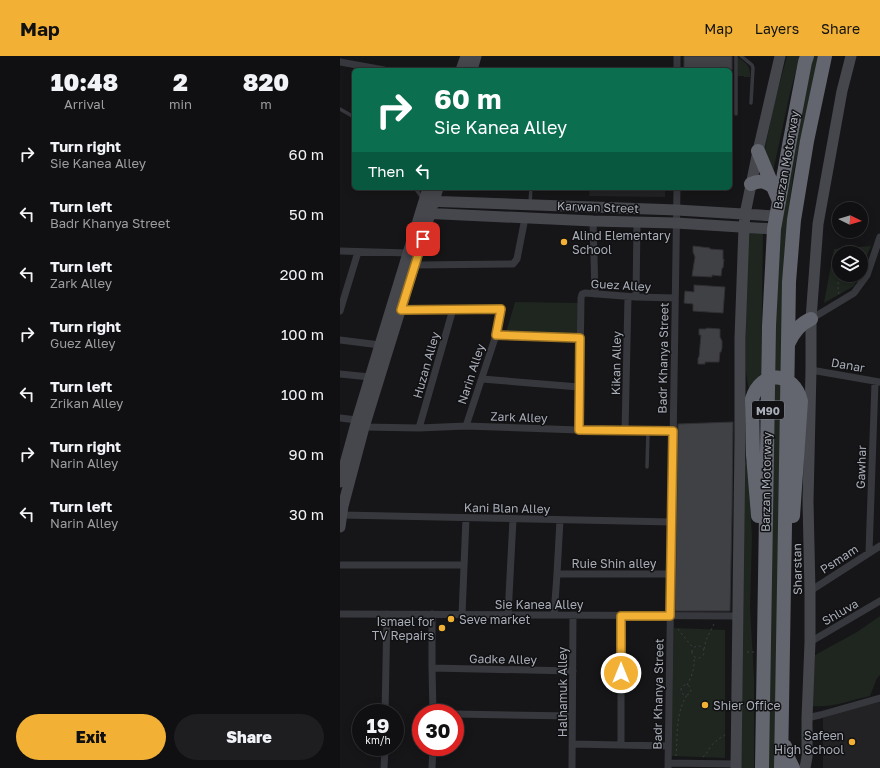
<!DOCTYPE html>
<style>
body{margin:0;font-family:"Golos Text",sans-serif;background:#1e1e20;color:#f1f3f6;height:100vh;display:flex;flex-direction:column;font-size:15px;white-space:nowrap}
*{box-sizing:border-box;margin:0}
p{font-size:13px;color:#9c9d9f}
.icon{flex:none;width:22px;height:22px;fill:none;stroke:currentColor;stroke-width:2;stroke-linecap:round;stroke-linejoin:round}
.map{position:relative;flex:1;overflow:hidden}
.drawer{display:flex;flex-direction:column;background:#101012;width:340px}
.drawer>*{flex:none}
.guide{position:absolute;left:12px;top:12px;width:380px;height:122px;border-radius:6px;box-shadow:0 2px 10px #0003,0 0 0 1px #303032;background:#0b6e4f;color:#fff;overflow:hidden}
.needle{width:26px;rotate:95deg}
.tools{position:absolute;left:492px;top:146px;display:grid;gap:8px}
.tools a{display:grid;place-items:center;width:36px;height:36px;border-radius:50%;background:#101012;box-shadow:0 2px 10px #0003,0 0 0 1px #303032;font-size:20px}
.speed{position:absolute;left:12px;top:648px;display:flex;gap:8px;font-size:20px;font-weight:700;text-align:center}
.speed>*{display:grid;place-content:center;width:52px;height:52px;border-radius:50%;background:#101012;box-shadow:0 2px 10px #0003,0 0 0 1px #303032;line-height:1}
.speed small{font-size:10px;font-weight:400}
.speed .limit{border:6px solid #d22;background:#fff;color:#111}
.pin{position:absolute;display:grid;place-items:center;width:34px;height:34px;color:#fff;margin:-17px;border-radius:8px;box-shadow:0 2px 6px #0006}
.me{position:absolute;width:44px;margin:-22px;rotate:0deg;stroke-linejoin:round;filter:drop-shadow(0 0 3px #0008)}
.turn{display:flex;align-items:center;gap:14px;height:84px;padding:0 16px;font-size:18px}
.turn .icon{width:52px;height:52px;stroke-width:2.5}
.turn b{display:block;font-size:28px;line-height:34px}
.then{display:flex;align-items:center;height:38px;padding:0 16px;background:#0003;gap:8px;font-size:15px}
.eta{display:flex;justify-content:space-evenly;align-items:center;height:68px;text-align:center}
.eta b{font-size:24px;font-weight:800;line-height:28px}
.primary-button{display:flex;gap:8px;margin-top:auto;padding:8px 16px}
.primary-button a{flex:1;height:46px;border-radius:24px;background:#f2b134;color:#111;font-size:16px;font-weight:800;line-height:46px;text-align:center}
.primary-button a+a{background:#1e1e20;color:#f1f3f6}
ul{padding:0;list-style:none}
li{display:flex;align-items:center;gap:12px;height:60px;padding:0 16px}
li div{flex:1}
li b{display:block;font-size:15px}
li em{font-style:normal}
header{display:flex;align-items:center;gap:24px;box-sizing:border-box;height:56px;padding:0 20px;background:#f2b134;color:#111}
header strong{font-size:19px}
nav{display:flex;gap:22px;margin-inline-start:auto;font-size:14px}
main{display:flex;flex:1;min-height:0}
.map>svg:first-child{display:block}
</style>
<header>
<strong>Map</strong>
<nav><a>Map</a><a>Layers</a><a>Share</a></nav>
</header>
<main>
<section class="drawer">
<div class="eta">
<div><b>10:48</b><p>Arrival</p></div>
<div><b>2</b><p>min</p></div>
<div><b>820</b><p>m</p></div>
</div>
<ul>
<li><svg class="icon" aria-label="right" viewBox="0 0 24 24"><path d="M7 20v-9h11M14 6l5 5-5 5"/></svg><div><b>Turn right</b><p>Sie Kanea Alley</p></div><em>60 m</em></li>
<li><svg class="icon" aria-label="left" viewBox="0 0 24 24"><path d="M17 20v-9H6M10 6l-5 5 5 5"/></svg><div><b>Turn left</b><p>Badr Khanya Street</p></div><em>50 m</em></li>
<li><svg class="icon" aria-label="left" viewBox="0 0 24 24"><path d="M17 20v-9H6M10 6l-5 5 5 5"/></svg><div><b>Turn left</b><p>Zark Alley</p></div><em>200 m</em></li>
<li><svg class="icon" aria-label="right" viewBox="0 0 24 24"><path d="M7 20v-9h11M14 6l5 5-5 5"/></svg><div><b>Turn right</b><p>Guez Alley</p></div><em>100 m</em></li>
<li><svg class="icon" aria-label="left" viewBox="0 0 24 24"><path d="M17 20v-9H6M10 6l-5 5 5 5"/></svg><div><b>Turn left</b><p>Zrikan Alley</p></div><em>100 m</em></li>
<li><svg class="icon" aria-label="right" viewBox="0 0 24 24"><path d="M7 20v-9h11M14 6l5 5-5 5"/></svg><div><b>Turn right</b><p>Narin Alley</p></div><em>90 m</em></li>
<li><svg class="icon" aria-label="left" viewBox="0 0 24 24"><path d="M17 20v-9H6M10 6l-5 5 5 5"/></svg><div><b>Turn left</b><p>Narin Alley</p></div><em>30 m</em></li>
</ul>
<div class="primary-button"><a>Exit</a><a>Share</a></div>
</section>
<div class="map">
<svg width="540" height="712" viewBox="0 0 540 712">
<rect width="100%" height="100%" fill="#161618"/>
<path fill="#222225" d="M250 132H325V141L249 140Z
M540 646V712H483V660Z"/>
<path fill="#1e261f" d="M447 0H460L450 37 431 125 424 98 433 51Z
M473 0H481L465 62 453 120 447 168 435 712H427L430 370 441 159Z
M398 1C406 8 411 9 410 21H404V20H397Z
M406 175 421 176 423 178 421 323 409 335 406 316Z
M531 190 521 214V197H499V219H519L514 230 484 247 494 193Z
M175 246 239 247 238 279 166 277Z
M402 405 407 406 412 479 410 552 414 622V712H399Z
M540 560V619L537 622 530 640C512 644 492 652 472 650L475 599 517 576Z
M334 572 385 574V702L331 700Z"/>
<path fill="#404145" stroke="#303034" d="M344 0H392V14H344Z
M353 190 370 192V193L383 194V204L384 203 383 212H382L381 220 372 219V221L352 220 355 201 353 196Z
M354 229 385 231 383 257 353 255V248L344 247 345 235 354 236Z
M367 272 380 273V281L382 285V292L381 296H380L379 306H365V308H358V302L359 301 361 279H359V273H366Z
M393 366 392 454 390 555H335L338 368Z"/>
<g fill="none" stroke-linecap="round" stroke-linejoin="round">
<path stroke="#3d3f44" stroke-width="1" stroke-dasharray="2 3" stroke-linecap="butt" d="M510 193 512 197
M492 207 499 208
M499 238C497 232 498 225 500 219
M338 573 353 592
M352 596a6 6 0 1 1 12 0a6 6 0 1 1-12 0Z
M364 593 366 584 375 566
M407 596H414
M347 629C352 620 355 612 354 601
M341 634a5 5 0 1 1 10 0a5 5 0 1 1-10 0Z
M336 700C338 679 335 658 347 639
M363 701C367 698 368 694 371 690 375 685 380 682 385 679"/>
<path stroke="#37383d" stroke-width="3.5" d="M396 0V58
M401 0 412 9 413 12 411 47
M0 53 14 61
M75 132 83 143
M190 147 191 132
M307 411 308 375"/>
<path stroke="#37383d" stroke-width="7" d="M0 6 44 14
M337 14V0
M253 165 255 238
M0 195 68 197
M75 209 173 208 177 203 185 162
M296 241 297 166
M61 254 161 253 156 279 126 370
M0 255 18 196
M471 263 514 237 527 219 540 181
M156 279 240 282
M0 284 40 289
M471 314 540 326
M0 318 30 321
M142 323 239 331
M0 362 17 364
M24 371 79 372 126 370 239 374 333 375
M79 372 113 253
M239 374 241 242 242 238 245 237 296 241 335 242
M285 375 288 241
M2 459 332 466
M529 496 535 326
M0 509H123
M217 518H331
M470 535 540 490
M0 558 399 560
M92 558V612L93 657
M122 559 126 462
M168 559 173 463
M214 559 217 518 220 464
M281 560V688
M470 586 540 545
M92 612 233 615
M45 657 47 558
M115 658 232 660
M467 662 480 659 540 642
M233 688 328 690
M328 707 396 708
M44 712 45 691
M92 712 93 691
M232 712 233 559
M328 712 337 132"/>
<path stroke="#45474d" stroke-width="11" d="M121 14 126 0
M132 14 136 0
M85 145 337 154 436 160
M81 157 253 165 336 167 434 173
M0 426 17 364 88 132
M0 471 3 450 24 371 98 132
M396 712 400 384V282L404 171 405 158 418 95 440 0
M465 712 467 701V662L470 586V535L468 445 471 314V263L478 168 502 35 511 0"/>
<path stroke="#63666e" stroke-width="14" d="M418 95 439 145
M411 128C419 124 425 125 432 130
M448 288C453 277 459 268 471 263
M418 460 413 399 412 343C421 313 454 315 461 345L453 460
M445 690 449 704 453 712
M422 712 429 270 434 173 450 84 465 6 467 0
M441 712 449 226 454 164 467 85 485 0"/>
</g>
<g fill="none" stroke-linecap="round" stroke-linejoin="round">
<g stroke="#9d7322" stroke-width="10">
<path id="route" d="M83 183 61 254 161 253 156 279 240 282 239 374 333 375 330 560H281V617"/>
</g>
<use href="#route" stroke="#f2b134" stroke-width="7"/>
</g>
<g fill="#f2b134" stroke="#111113" stroke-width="1.5">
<circle cx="224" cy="186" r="4"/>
<circle cx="111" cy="563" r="4"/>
<circle cx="102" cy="572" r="4"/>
<circle cx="365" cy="649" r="4"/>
<circle cx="512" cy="686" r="4"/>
</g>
<g text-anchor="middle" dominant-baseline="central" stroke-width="3" stroke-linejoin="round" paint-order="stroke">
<rect fill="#111113" stroke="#7b7e86" stroke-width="1" x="412" y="345" width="32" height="18" rx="3"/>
<g font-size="11" font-weight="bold" fill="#a8adb8">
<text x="428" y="354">M90</text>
</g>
<g font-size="12" fill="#a8adb8" stroke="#111113">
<text transform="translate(446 104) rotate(-80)">Barzan Motorway</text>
<text transform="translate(258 151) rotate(2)">Karwan Street</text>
<text transform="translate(281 229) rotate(3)">Guez Alley</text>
<text transform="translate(323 302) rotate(-89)">Badr Khanya Street</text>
<text transform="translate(276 307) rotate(-89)">Kikan Alley</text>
<text transform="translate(86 309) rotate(-74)">Huzan Alley</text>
<text transform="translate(508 309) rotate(10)">Danar</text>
<text transform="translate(131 318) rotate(-72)">Narin Alley</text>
<text transform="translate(179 361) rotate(2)">Zark Alley</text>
<text transform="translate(521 411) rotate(-88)">Gawhar</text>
<text transform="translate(426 426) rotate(-89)">Barzan Motorway</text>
<text transform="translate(167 452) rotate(1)">Kani Blan Alley</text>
<text transform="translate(499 503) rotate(-33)">Psmam</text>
<text x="274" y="507">Ruie Shin alley</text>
<text transform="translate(457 513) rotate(-91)">Sharstan</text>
<text x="199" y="548">Sie Kanea Alley</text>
<text transform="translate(500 556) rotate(-30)">Shluva</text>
<text transform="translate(163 603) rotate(1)">Gadke Alley</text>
<text transform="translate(222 636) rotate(-90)">Halhamuk Alley</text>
<text transform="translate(318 638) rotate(-89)">Badr Khanya Street</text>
</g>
<g font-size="12" fill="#a8adb8" stroke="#111113" text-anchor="start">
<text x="232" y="179">Alind Elementary<tspan x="232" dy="14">School</tspan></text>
<text x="119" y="563">Seve market</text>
<text x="94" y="565" text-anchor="end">Ismael for<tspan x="94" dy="14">TV Repairs</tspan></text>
<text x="373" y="649">Shier Office</text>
<text x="504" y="679" text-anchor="end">Safeen<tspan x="504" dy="14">High School</tspan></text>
</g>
</g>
</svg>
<div class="tools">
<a><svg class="needle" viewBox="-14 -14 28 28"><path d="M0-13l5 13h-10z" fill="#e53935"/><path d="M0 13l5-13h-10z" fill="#9c9d9f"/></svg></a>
<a><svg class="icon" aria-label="layers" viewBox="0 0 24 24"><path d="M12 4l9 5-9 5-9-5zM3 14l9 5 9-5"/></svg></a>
</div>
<div class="speed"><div>19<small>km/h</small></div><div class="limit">30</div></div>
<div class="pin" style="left:83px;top:183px;background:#d93025"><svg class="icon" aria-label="arrive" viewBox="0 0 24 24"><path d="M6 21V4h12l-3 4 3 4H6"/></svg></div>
<svg class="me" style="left:281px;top:617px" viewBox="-20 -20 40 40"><circle r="17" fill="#f2b134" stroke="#fff" stroke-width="3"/><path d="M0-11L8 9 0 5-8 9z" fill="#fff"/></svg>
<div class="guide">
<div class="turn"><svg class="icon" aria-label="right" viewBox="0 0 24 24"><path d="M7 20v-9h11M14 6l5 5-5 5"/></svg><div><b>60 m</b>Sie Kanea Alley</div></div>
<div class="then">Then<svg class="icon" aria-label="left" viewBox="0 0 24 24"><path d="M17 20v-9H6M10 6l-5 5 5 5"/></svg></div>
</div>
</div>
</main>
